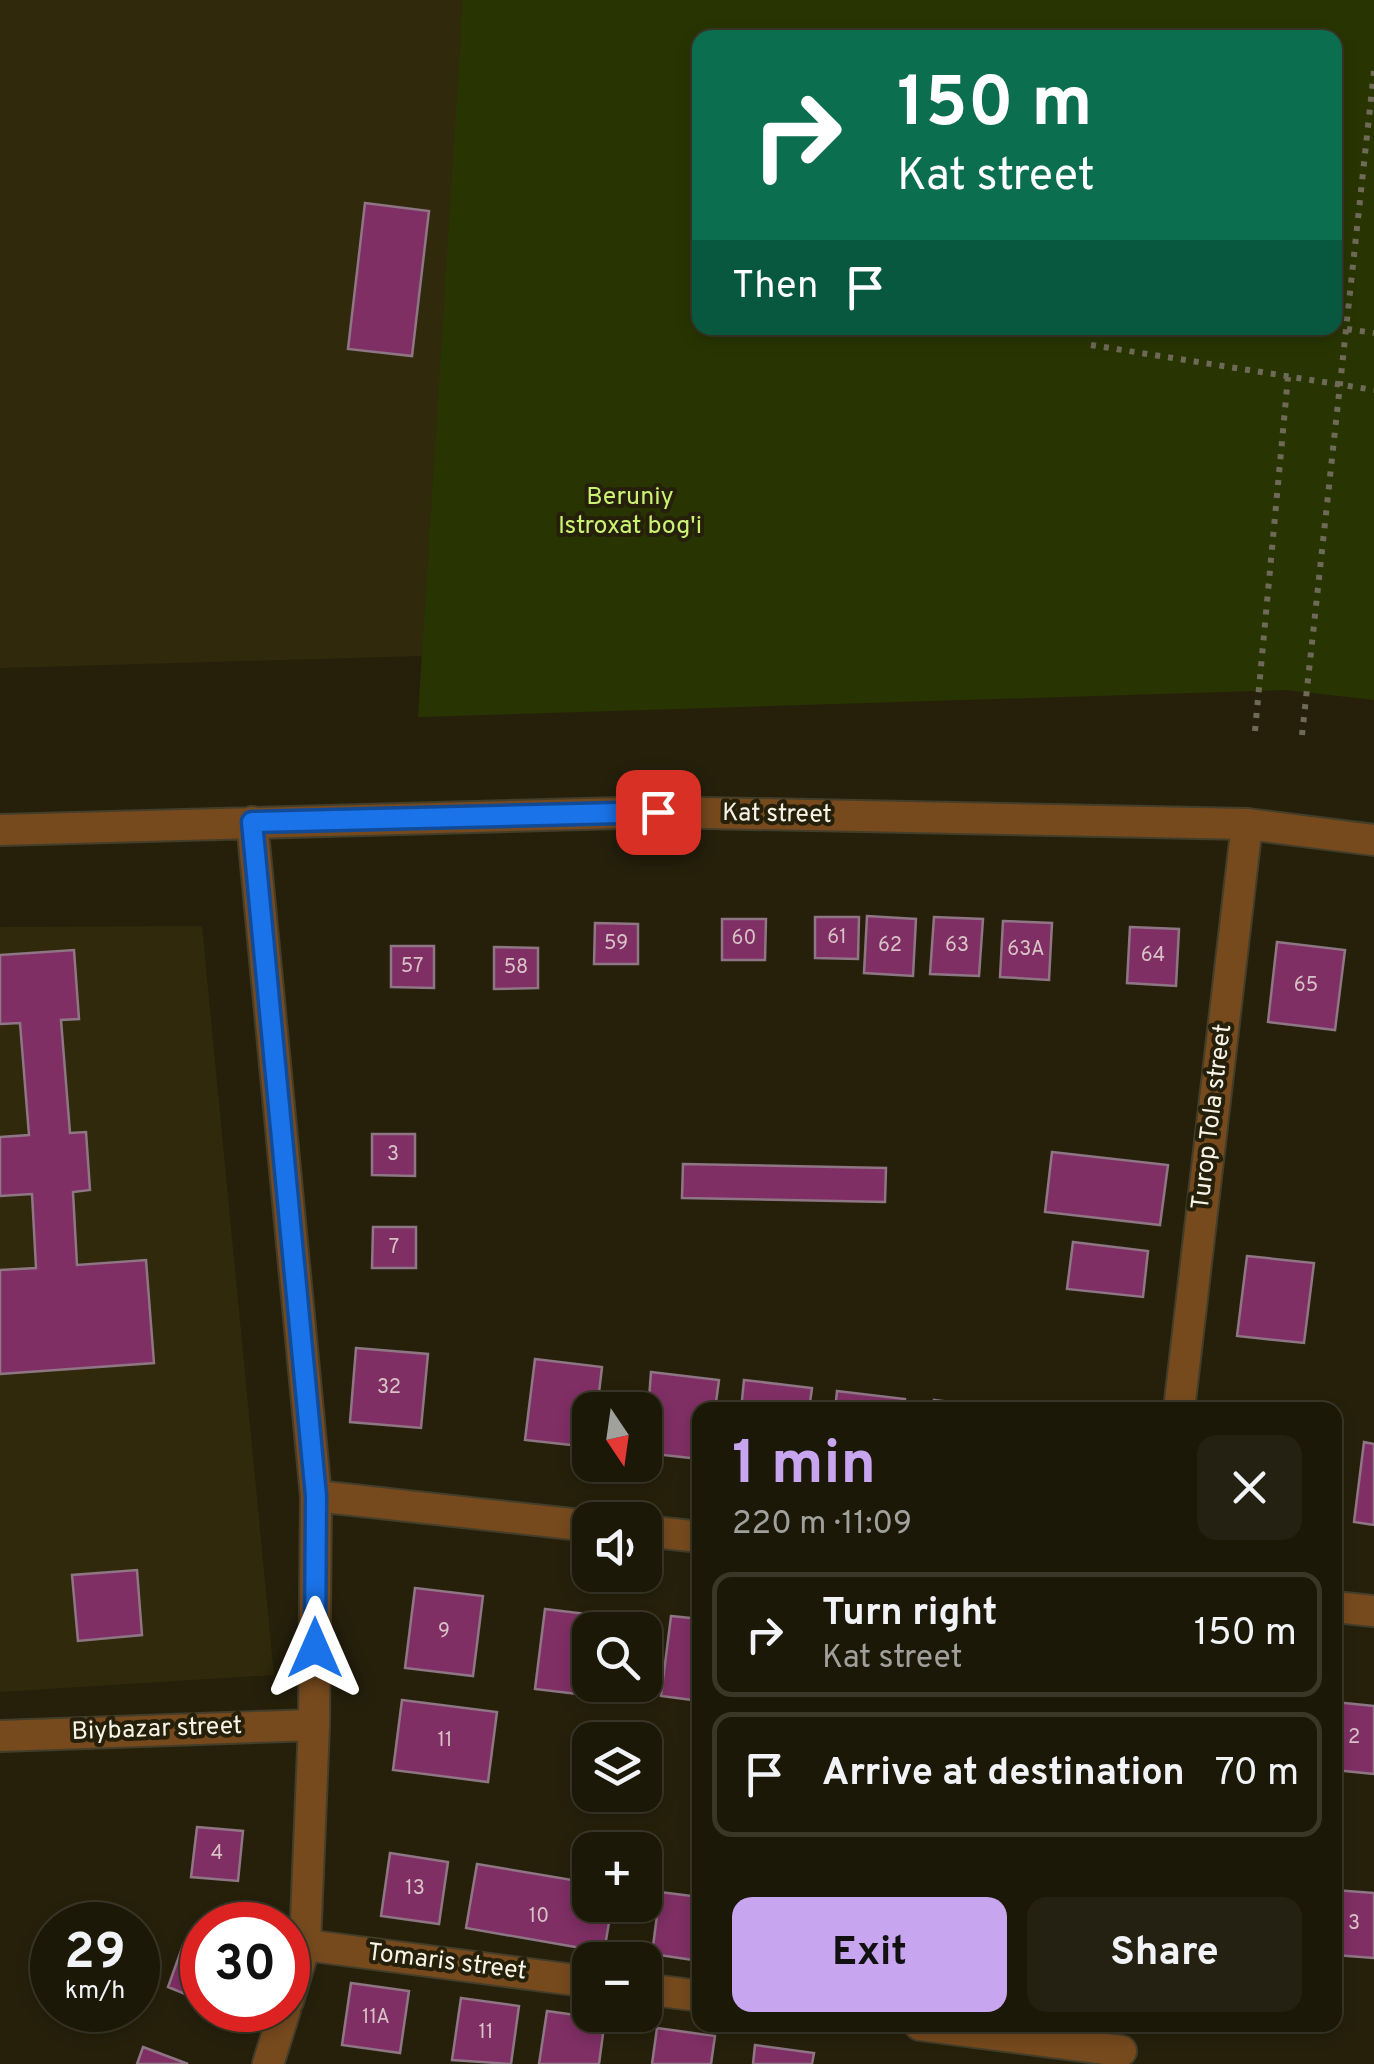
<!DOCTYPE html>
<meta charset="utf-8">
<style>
body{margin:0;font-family:Overpass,sans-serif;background:#252112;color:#f1f3f6;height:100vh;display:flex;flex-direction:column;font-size:38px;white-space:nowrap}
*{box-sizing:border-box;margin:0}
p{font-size:32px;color:#a0a09c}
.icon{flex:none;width:55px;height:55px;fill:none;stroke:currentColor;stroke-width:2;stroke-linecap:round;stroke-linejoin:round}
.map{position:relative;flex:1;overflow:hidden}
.details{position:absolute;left:692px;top:1402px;width:650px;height:630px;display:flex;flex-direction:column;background:#1c1808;border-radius:20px;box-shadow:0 5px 15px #0003,0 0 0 2px #3a3729}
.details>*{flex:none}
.hud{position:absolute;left:692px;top:30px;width:650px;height:305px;border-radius:20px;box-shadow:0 5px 15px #0003,0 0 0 2px #3a3729;background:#0b6e4f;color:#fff;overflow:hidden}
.needle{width:65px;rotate:167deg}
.tools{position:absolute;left:572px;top:1392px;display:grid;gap:20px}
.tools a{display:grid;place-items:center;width:90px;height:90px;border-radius:20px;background:#1c1808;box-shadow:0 5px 15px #0003,0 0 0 2px #3a3729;font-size:50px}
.speed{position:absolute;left:30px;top:1902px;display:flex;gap:20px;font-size:50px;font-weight:700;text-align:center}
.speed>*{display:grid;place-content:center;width:130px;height:130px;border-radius:50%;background:#1c1808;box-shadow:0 5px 15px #0003,0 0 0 2px #3a3729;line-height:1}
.speed small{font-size:25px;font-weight:400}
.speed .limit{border:15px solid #d22;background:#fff;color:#111}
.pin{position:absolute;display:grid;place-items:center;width:85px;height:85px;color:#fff;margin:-42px;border-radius:20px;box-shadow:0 5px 15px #0006}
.me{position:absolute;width:110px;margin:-55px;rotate:0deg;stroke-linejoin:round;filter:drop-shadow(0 0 8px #0008)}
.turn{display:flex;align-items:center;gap:35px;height:210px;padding:0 40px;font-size:45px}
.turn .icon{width:130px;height:130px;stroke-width:2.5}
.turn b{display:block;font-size:70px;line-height:85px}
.then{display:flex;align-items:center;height:95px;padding:0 40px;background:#0003;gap:20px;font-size:38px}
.round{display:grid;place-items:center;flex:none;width:105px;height:105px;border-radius:20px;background:#252112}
.summary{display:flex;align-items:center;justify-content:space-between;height:170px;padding:0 40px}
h1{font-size:60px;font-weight:700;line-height:75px;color:#c8a6ef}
.cta{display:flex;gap:20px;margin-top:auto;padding:20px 40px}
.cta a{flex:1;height:115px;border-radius:20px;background:#c8a6ef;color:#111;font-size:40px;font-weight:700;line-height:115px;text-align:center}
.cta a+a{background:#252112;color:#f1f3f6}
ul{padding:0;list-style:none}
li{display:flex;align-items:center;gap:30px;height:125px;margin:0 20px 15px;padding:0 20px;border:5px solid #3a3729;border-radius:20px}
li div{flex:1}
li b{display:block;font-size:38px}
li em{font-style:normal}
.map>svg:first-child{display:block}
</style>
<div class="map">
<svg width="1374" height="2064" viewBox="0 0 1374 2064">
<rect width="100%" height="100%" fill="#26200b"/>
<path fill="#30290c" d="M0 0H464L422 656 0 668Z
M202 926 274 1675 0 1692V927Z"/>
<path fill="#283502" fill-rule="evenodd" d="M463 0H1374V700L1286 690 418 717ZM700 38H1335V328H700Z"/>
<path fill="#7f2f64" stroke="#8e7684" stroke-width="2.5" d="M365 203 429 211 412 356 348 349Z
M867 916 916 919 913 976 864 973Z
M815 917H859L858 959 815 958Z
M934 917 983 919 979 976 930 974Z
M722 919H766L765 960H722Z
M1003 921 1052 923 1049 980 1000 977Z
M595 923 638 924V964H594Z
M1130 927 1179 929 1176 986 1127 983Z
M1277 942 1345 950 1335 1030 1268 1022Z
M391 946H434V988L391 987Z
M494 947 538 948V988L494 989Z
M74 950 79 1019 61 1020 70 1133 86 1132 90 1190 73 1192 77 1265 146 1260 154 1363 0 1374V1270L36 1268 32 1194 0 1196V1137L29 1135 20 1023 0 1024V955Z
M372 1134H415V1176L372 1175Z
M1052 1152 1168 1165 1160 1225 1045 1212Z
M683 1164 886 1168 885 1202 682 1198Z
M373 1227H416V1268H372Z
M1073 1242 1148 1251 1143 1297 1067 1289Z
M1247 1256 1314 1263 1304 1343 1237 1336Z
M356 1348 428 1354 421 1428 350 1422Z
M535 1359 602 1367 597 1410H590V1447L525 1440Z
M651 1372 719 1380 715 1410H700V1459L645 1453Z
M744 1380 812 1388 809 1410H741Z
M837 1391 905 1399 904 1410H835Z
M934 1400 1001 1408V1410H933Z
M1364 1442 1374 1444V1525L1354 1522Z
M137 1570 142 1635 78 1641 72 1575Z
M415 1588 483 1596 473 1676 405 1668Z
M545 1609 612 1617 611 1630H590V1685H604L603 1697 535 1689Z
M671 1616 700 1619V1701L661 1696Z
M402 1700 497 1712 488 1782 393 1770Z
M1335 1702 1374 1706V1774L1335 1770Z
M197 1827 243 1831 238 1881 191 1877Z
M390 1853 448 1862 439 1924 381 1916Z
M477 1864 590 1883V1905H612L604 1952 466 1928Z
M1335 1890 1374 1893V1958L1335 1955Z
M660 1892 700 1897V1961L652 1954Z
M183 1945 202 1952V2001L168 1987Z
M351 1983 409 1991 400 2053 342 2045Z
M461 1998 519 2006 511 2064 452 2060Z
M547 2011 605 2019 599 2064H539Z
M657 2028 715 2036 711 2064H652Z
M755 2045 814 2053 812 2064H753Z
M143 2047 188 2064H137Z"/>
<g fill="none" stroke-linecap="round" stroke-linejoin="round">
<g stroke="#433e2a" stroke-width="34">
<path id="minor" d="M252 822 316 1496 314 1725 305 1945 288 2001
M0 830 658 812 1247 824 1374 840
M1179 1410 1247 824
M316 1496 590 1526
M645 1531 700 1537
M1335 1607 1374 1611
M0 1736 314 1725
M305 1945 590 1982
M645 1989 700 1996
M920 2025 1121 2051
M268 2064 285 2010"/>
</g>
<path stroke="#6f6a58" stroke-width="6" stroke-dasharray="5 8" stroke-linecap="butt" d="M1347 329 1374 333
M1091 345 1374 390
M1255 731 1288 377
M1302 735 1374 71"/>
<use href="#minor" stroke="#774a1e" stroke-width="30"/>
</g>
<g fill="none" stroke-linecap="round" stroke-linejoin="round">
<g stroke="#114b97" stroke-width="25">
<path id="route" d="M315 1648 316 1496 252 822 658 812"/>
</g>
<use href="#route" stroke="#1a73e8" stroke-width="18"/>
</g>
<g text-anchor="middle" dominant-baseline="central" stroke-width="8" stroke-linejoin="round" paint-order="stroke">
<g font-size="20" fill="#d9c2c6">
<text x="837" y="938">61</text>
<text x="744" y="939">60</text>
<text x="616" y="944">59</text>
<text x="890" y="946">62</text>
<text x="957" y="946">63</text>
<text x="1026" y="950">63A</text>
<text x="1153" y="956">64</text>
<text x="412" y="967">57</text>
<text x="516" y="968">58</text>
<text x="1306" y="986">65</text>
<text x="393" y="1155">3</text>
<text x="394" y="1248">7</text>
<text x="389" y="1388">32</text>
<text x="444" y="1632">9</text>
<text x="1354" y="1738">2</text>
<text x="445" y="1741">11</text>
<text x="217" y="1854">4</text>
<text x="415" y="1889">13</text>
<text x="539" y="1917">10</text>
<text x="1354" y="1924">3</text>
<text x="376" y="2018">11A</text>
<text x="486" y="2033">11</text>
</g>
<g font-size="25" fill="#cbf275" stroke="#26200b">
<text x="630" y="498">Beruniy<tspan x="630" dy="29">Istroxat bog'i</tspan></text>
</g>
<g font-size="25" fill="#f7f3e6" stroke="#26200b">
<text transform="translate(777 815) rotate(1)">Kat street</text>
<text transform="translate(1213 1117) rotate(-83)">Turop Tola street</text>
<text transform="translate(157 1730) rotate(-2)">Biybazar street</text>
<text transform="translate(447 1963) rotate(7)">Tomaris street</text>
</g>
</g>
</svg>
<div class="tools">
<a><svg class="needle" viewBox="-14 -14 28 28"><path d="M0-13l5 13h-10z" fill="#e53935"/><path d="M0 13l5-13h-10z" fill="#a0a09c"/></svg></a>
<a><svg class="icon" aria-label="sound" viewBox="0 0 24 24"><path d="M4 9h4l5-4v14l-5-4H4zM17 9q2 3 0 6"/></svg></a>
<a><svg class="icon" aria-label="search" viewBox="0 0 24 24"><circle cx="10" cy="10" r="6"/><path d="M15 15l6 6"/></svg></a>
<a><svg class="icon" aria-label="layers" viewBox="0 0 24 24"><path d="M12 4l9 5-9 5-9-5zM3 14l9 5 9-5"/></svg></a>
<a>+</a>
<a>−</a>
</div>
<div class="speed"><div>29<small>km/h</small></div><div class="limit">30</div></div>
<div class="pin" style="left:658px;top:812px;background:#d93025"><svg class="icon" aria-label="arrive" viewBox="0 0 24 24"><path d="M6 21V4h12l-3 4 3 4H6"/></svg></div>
<svg class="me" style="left:315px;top:1648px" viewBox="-20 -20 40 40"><path d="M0-17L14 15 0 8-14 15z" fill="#1a73e8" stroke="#fff" stroke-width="4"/></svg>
<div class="hud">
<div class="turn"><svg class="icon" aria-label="right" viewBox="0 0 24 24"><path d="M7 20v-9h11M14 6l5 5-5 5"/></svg><div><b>150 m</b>Kat street</div></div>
<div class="then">Then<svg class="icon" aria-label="arrive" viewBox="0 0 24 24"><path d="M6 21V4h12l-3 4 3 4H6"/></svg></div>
</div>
<section class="details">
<div class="summary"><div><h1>1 min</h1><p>220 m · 11:09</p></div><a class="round"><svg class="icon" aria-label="close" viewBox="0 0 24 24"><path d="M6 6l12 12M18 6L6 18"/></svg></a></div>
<ul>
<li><svg class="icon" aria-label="right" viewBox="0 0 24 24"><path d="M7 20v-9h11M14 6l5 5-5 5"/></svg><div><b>Turn right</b><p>Kat street</p></div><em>150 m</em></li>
<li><svg class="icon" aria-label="arrive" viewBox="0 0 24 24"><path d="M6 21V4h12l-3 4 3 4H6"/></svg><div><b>Arrive at destination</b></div><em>70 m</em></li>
</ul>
<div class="cta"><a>Exit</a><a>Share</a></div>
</section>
</div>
